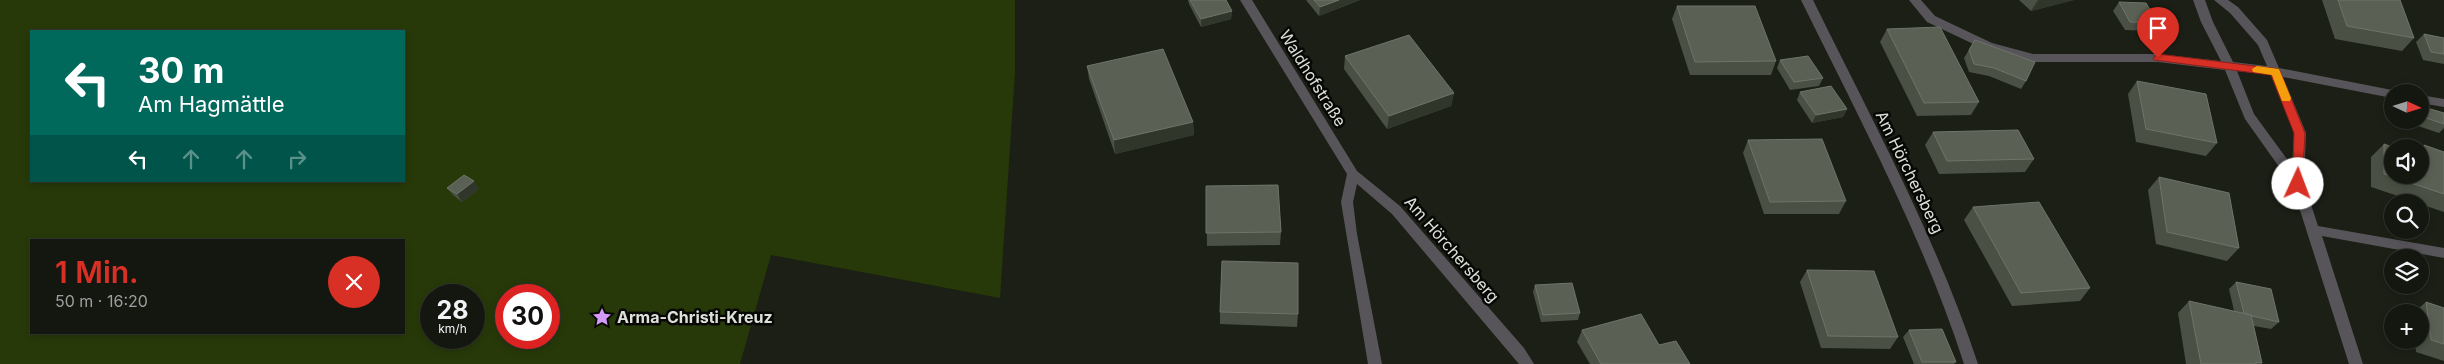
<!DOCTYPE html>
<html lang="de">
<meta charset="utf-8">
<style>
body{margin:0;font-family:Inter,sans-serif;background:#21241e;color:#f1f3f6;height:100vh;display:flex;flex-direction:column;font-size:19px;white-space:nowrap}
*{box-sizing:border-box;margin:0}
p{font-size:16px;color:#9d9f9f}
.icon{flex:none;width:28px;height:28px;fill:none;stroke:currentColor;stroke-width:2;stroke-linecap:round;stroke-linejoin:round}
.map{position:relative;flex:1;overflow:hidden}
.details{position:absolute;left:30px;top:239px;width:375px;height:95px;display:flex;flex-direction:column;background:#141710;border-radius:0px;box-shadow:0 2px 8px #0003,0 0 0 1px #333630}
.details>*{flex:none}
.hud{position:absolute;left:30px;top:30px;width:375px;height:152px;border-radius:0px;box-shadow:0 2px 8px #0003,0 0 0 1px #333630;background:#00695c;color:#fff;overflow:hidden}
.needle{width:32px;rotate:94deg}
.buttons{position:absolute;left:2384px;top:84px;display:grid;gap:10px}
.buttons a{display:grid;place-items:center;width:45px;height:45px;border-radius:50%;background:#141710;box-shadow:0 2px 8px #0003,0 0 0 1px #333630;font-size:25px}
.speed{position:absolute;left:420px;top:284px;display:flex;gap:10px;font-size:25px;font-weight:700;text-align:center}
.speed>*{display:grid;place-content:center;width:65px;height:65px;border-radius:50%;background:#141710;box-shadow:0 2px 8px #0003,0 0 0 1px #333630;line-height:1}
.speed small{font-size:12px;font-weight:400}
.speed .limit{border:8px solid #d22;background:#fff;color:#111}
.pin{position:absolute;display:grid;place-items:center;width:42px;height:42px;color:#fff;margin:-51px -21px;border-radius:50% 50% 50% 0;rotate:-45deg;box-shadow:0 0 5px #0007}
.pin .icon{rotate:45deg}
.me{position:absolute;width:55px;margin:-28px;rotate:2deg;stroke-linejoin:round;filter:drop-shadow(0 0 4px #0008)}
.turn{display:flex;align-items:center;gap:18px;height:105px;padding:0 25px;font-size:22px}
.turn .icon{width:65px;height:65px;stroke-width:2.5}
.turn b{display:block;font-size:35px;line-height:42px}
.lanes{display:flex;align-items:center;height:48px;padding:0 25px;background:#0003;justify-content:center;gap:25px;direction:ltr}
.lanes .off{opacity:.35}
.round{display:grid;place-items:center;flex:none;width:52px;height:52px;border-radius:26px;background:#21241e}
.headline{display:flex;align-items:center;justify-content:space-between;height:85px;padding:0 25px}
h1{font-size:30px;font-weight:600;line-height:38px;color:#d93025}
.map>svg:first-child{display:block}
</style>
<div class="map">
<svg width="2444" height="364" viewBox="0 0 2444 364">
<rect width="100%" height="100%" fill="#1b1f15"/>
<path fill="#273909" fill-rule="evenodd" d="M0 0H1015V73L1000 298 771 255 740 364H0ZM31 31H404V181H31ZM31 240H404V332H31ZM431 295H474V338H431ZM506 295H549V338H506Z"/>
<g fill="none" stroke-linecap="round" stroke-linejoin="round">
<path fill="#58555a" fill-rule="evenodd" d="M1240 0H1252L1357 171 1400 206 1524 348 1534 364H1519L1392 214 1357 184 1353 202 1357 234 1382 364H1368L1341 202 1347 174Z
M1801 0H1813C1872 120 1936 237 1978 364H1964C1923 237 1860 120 1801 0Z
M1909 0H1921L1935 16 1992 43 2033 54H2158L2221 61 2201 22 2193 0H2205L2213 22 2233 62 2267 66 2258 45 2230 13 2214 0H2228L2238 7 2267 40 2279 68 2392 90 2397 92H2392V98L2283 77 2306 133 2304 183 2318 226 2444 248V258L2322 236 2363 364H2349L2292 185 2245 119 2225 70 2158 62H2033L1984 49 1927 22ZM2237 71 2271 75 2294 133 2292 166 2254 114Z
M2420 95 2444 99V107L2420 103Z"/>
</g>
<path fill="#4a5044" d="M1188 0H1226L1232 11 1231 19 1201 27 1189 4Z
M1306 0H1360L1319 16Z
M2019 0H2074L2031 11Z
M2322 0H2400L2414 38 2402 51 2335 39Z
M2119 2 2158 23 2152 31 2125 30 2113 11Z
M1677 6 1776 61 1771 75H1690L1672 19Z
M1887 29 1979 102 1971 115 1917 116 1880 42Z
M2424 34 2444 38V64L2423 60 2416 42Z
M1975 40 2026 81 2021 89 1989 76 1969 72 1964 58Z
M1345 56 1454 93 1451 106 1387 129 1344 69Z
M1780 60 1823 78 1819 86 1790 90 1777 68Z
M1087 66 1193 122 1194 135 1115 154 1089 79Z
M2137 81 2217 143 2206 156 2136 142 2128 94Z
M1800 92 1847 109 1843 117 1812 123 1797 100Z
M2420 106 2444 113V128L2439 133 2403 121V120H2420Z
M1933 132 2034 159 2025 172 1939 174 1925 145Z
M1748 140 1846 201 1839 214H1764L1743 153Z
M2384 144 2420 175V149L2424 145 2444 152V212L2420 204V202H2416L2371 187V157Z
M2159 177 2239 248 2227 261 2156 244 2148 190Z
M1206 186 1281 232 1280 245 1207 246Z
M447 188 479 189 462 202 453 195Z
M1973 207 2090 288 2080 301 2012 306 1964 220Z
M1807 270 1898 337 1890 349 1821 348 1800 282Z
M2236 282 2279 322 2271 329 2254 326 2262 363 2261 364H2186L2178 313 2189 301 2234 311 2229 289Z
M1535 285 1580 313 1578 320 1541 322 1533 292Z
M2426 302 2444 308V361L2416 352 2415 340H2420V312H2414Z
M1220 312 1298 314 1297 327 1220 324Z
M1582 330 1659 345 1690 364H1590L1577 342Z
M1909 330 1956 362 1954 364H1914L1903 337Z"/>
<path fill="#31362b" d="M1339 0H1360L1319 16 1320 7Z
M2038 0H2074L2031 11Z
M1232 11 1231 19 1201 27V19Z
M1454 93 1451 106 1387 129 1389 116Z
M1847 109 1843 117 1812 123 1816 115Z
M1193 122 1194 135 1115 154 1114 140Z
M474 181 479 189 462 202 457 194Z"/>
<path fill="#5a6054" stroke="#6e7469" d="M1190 0H1226L1232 11 1201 19Z
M1314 0H1339L1320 7Z
M2338 0H2400L2414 38 2347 26Z
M2119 2 2146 3 2158 23 2130 22Z
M1677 6H1755L1776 61 1695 62Z
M1940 27 1979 102 1924 103 1887 29Z
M2424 34 2444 38V54L2431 52Z
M1409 35 1454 93 1389 116 1345 56Z
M1975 40 2035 62 2026 81 1994 68 1974 64 1969 50Z
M1163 49 1193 122 1114 140 1087 66Z
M1808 56 1823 78 1794 82 1780 60Z
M2137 81 2206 94 2217 143 2146 129Z
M1831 86 1847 109 1816 115 1800 92Z
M2420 106 2444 113V124L2420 116Z
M2018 130 2034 159 1947 161 1933 132Z
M1822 139 1846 201 1770 202 1748 140Z
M2384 144 2395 148H2392V175H2420V156L2424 157V145L2444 152V194L2384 174Z
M464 175 474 181 457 194 447 188Z
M2159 177 2229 193 2239 248 2167 232Z
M1278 185 1281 232 1206 233V186Z
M2039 202 2090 288 2021 293 1973 207Z
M1222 261 1298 263V314L1220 312Z
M1807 270 1874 271 1898 337 1828 336Z
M2236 282 2271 289 2279 322 2252 316 2251 315 2244 313Z
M1572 283 1580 313 1543 315 1535 285Z
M2189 301 2251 315 2262 363 2256 362V364H2201Z
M2426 302 2444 308V344L2431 340Z
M1641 314 1659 345 1676 341 1690 364H1601L1582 330Z
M1942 329 1956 362H1922L1909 330Z"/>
<path fill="#d93025" stroke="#8d1f18" d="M2158 54 2279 69 2305 133 2302 187H2294L2293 184 2294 133 2271 75 2154 60 2153 58Z"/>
<path fill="#f59e0b" d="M2257 66 2279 69 2291 98 2290 101H2282L2272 75 2253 72 2252 69Z"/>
<defs>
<g id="sight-bare" transform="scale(1.5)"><path d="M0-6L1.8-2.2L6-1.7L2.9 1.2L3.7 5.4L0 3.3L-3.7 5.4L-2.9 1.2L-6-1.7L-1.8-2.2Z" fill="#d69bfa" stroke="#070805" stroke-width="2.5" paint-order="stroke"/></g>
</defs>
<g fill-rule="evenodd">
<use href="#sight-bare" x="602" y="317"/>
</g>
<g text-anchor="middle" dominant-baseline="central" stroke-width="5" stroke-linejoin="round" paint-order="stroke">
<g font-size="16" fill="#dde1da" stroke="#070805">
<text transform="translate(1313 78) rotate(58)">Waldhofstraße</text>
<text transform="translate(1910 172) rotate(64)">Am Hörchersberg</text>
<text transform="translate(1452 249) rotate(49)">Am Hörchersberg</text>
</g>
<g font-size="16" font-weight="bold" fill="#dde1da" stroke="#070805" text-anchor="start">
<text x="617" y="317">Arma-Christi-Kreuz</text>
</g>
</g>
</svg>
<div class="buttons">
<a><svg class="needle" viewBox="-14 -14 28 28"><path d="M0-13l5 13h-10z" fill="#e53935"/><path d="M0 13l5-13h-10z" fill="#9d9f9f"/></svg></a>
<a><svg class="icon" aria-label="sound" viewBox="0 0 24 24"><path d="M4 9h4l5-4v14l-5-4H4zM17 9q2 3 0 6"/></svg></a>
<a><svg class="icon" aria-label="search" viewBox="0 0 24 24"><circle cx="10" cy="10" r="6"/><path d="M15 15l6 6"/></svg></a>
<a><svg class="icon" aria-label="layers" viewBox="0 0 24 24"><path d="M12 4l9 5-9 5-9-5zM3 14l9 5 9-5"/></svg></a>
<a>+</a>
</div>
<div class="speed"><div>28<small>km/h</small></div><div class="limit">30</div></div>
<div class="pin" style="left:2158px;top:58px;background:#d93025"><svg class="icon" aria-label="arrive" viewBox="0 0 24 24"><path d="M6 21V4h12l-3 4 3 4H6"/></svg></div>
<svg class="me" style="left:2298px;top:184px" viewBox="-20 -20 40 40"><circle r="19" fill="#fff"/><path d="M0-13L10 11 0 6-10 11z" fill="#d93025"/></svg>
<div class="hud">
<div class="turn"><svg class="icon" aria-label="left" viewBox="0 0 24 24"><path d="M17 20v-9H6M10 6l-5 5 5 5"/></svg><div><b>30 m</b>Am Hagmättle</div></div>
<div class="lanes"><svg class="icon" aria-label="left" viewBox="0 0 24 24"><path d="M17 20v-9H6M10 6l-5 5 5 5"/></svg><svg class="icon off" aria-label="ahead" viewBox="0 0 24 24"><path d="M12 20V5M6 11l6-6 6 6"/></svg><svg class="icon off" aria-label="ahead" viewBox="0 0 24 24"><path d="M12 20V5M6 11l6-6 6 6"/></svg><svg class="icon off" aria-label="right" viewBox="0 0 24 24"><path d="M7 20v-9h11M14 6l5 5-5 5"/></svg></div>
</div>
<section class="details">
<div class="headline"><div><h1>1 Min.</h1><p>50 m · 16:20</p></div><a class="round" style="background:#d93025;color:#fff"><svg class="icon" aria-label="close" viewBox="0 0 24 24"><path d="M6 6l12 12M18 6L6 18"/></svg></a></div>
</section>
</div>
